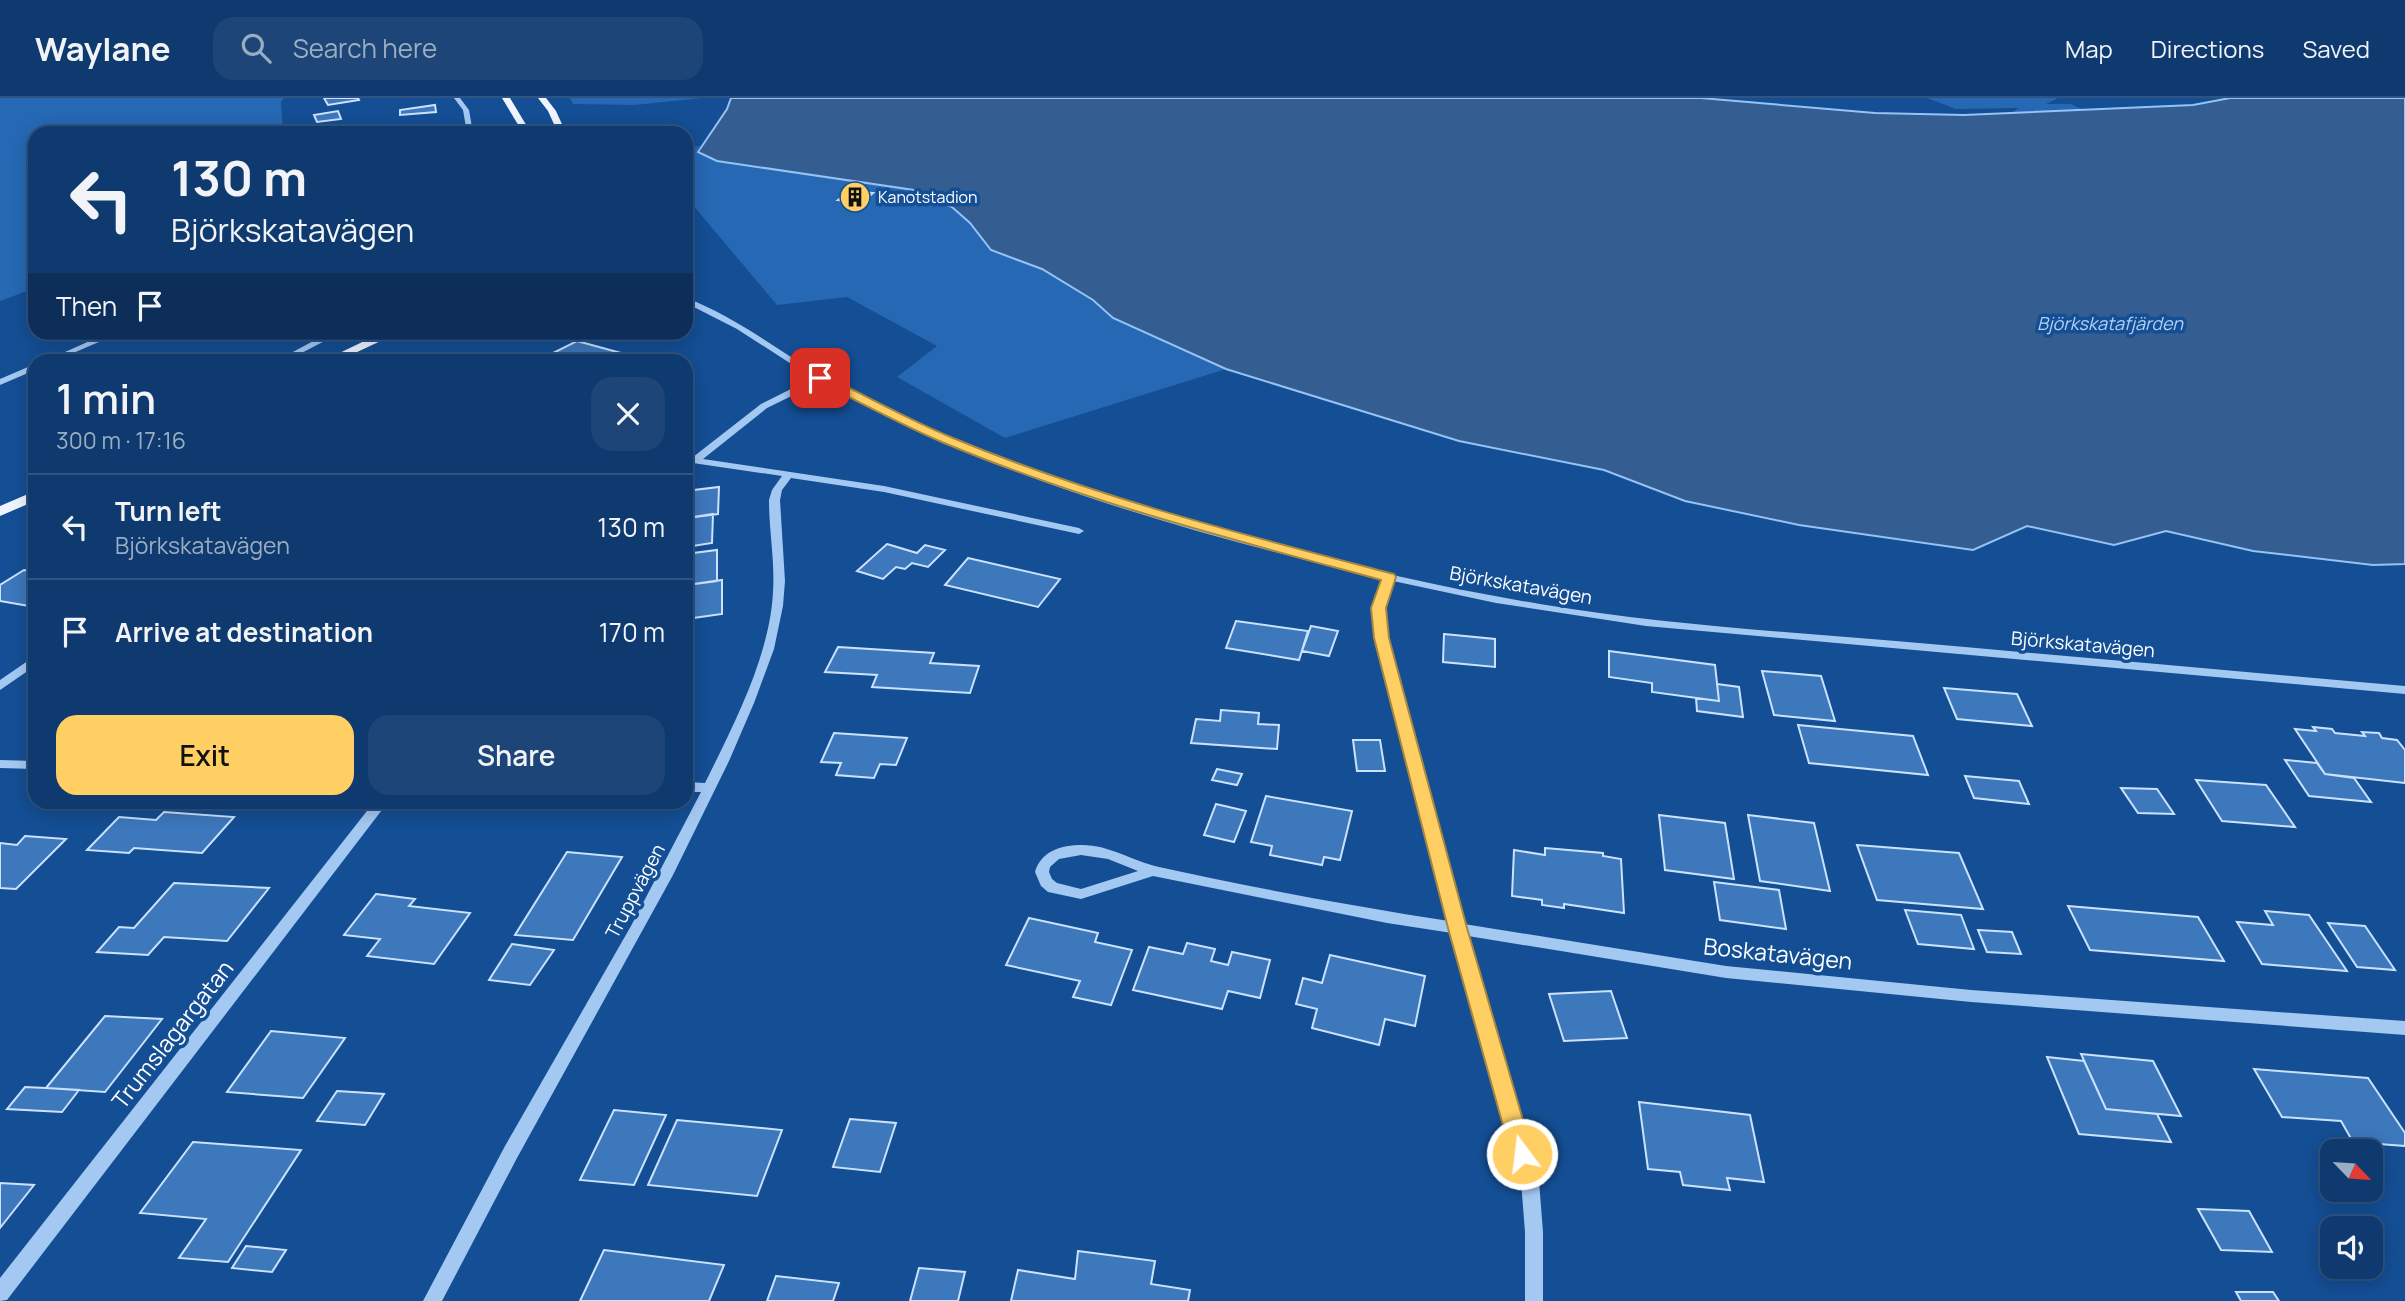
<!DOCTYPE html>
<meta charset="utf-8">
<style>
body{margin:0;font-family:Manrope,sans-serif;background:#1d4577;color:#f1f3f6;height:100vh;display:flex;flex-direction:column;font-size:26px;white-space:nowrap}
*{box-sizing:border-box;margin:0}
p{font-size:23px;color:#9badc3}
.icon{flex:none;width:38px;height:38px;fill:none;stroke:currentColor;stroke-width:2;stroke-linecap:round;stroke-linejoin:round}
.map{position:relative;flex:1;overflow:hidden}
.side{position:absolute;left:28px;top:256px;width:665px;height:455px;display:flex;flex-direction:column;background:#0f3a6f;border-radius:21px;box-shadow:0 4px 18px #0003,0 0 0 2px #2f5482}
.side>*{flex:none}
.hud{position:absolute;left:28px;top:28px;width:665px;height:214px;border-radius:21px;box-shadow:0 4px 18px #0003,0 0 0 2px #2f5482;background:#0f3a6f;color:#f1f3f6;overflow:hidden}
.needle{width:46px;rotate:115deg}
.buttons{position:absolute;left:2320px;top:1041px;display:grid;gap:14px}
.buttons a{display:grid;place-items:center;width:63px;height:63px;border-radius:14px;background:#0f3a6f;box-shadow:0 4px 18px #0003,0 0 0 2px #2f5482;font-size:35px}
.pin{position:absolute;display:grid;place-items:center;width:60px;height:60px;color:#fff;margin:-30px;border-radius:14px;box-shadow:0 4px 10px #0006}
.me{position:absolute;width:77px;margin:-38px;rotate:345deg;stroke-linejoin:round;filter:drop-shadow(0 0 5px #0008)}
.turn{display:flex;align-items:center;gap:24px;height:147px;padding:0 28px;font-size:32px}
.turn .icon{width:91px;height:91px;stroke-width:2.5}
.turn b{display:block;font-size:49px;line-height:60px}
.then{display:flex;align-items:center;height:66px;padding:0 28px;background:#0003;gap:14px;font-size:26px}
.round{display:grid;place-items:center;flex:none;width:74px;height:74px;border-radius:21px;background:#1d4577}
.head{display:flex;align-items:center;justify-content:space-between;height:119px;padding:0 28px}
h1{font-size:42px;font-weight:600;line-height:52px}
.action{display:flex;gap:14px;margin-top:auto;padding:14px 28px}
.action a{flex:1;height:80px;border-radius:21px;background:#ffcf64;color:#111;font-size:28px;font-weight:600;line-height:80px;text-align:center}
.action a+a{background:#1d4577;color:#f1f3f6}
ul{padding:0;list-style:none}
li{display:flex;align-items:center;gap:21px;height:105px;padding:0 28px;border-top:2px solid #2f5482}
li div{flex:1}
li b{display:block;font-size:26px}
li em{font-style:normal}
header{display:flex;align-items:center;gap:42px;box-sizing:border-box;height:98px;padding:0 35px;background:#0f3a6f;border-bottom:2px solid #2f5482}
header strong{font-size:33px}
nav{display:flex;gap:38px;margin-inline-start:auto;font-size:24px}
.search{width:490px;height:63px;background:#1d4577;display:flex;align-items:center;gap:18px;box-sizing:border-box;padding:0 24px;border-radius:21px;color:#9badc3;font-size:26px}
.map>svg:first-child{display:block}
</style>
<header>
<strong>Waylane</strong>
<div class="search"><svg class="icon" aria-label="search" viewBox="0 0 24 24"><circle cx="10" cy="10" r="6"/><path d="M15 15l6 6"/></svg>Search here</div>
<nav><a>Map</a><a>Directions</a><a>Saved</a></nav>
</header>
<div class="map">
<svg width="2405" height="1203" viewBox="0 0 2405 1203">
<rect width="100%" height="100%" fill="#144e94"/>
<path fill="#2668b3" d="M0 0H284L281 4 283 35H35V190L0 203Z
M570 0H702L635 7 573 6Z
M1927 0H2058L2046 6H2071L2083 12 2012 15 2018 10 1956 11Z
M701 48 698 51 804 75 914 92 952 109 970 125 991 152 1042 171 1093 202 1113 220 1226 271 1005 340 897 279 937 248 847 199 777 207 686 99V49Z"/>
<path fill="#345e91" stroke="#95c3f5" stroke-width="2" d="M731 0H1701L1875 15 1964 17 2193 7 2230 0H2405V466L2373 467 2253 453 2166 433 2114 447 2027 428 1973 452 1799 427 1685 403 1604 372 1459 343 1226 271 1113 220 1093 202 1042 171 991 152 970 125 952 109 914 92 717 63 698 54 727 11Z"/>
<path fill="#3d77bc" stroke="#cbe2fc" stroke-width="2" d="M324 0H358L359 2 328 7Z
M435 7 436 14 400 17V12Z
M338 13 341 21 317 24 314 17Z
M850 93 873 95 861 105 838 102Z
M577 243 643 261 559 262 563 261 549 257Z
M719 389 718 416 686 420V393Z
M713 416 712 445 686 449V420Z
M887 446 917 455 925 447 945 452 928 469 912 465 905 471 896 469 883 481 857 473Z
M717 452V483L686 487V456Z
M968 460 1060 481 1038 509 945 487Z
M24 472 35 474V509L0 503V487Z
M722 482V516L686 521V487Z
M1236 523 1308 533 1299 562 1226 550Z
M1311 528 1338 533 1329 558 1302 553Z
M1444 536 1495 541V569L1443 564Z
M838 549 934 555 930 565 979 568 970 595 872 589 877 577 825 574Z
M1609 553 1715 567 1719 603 1652 594V585L1609 579Z
M1762 573 1821 578 1835 623 1774 617Z
M1717 586 1739 589 1743 619 1697 613 1696 600 1719 603Z
M1944 590 2017 596 2032 628 1957 621Z
M1221 612 1259 615 1258 626 1279 627 1277 651 1191 645 1196 621 1220 623Z
M1798 627 1913 638 1928 677 1809 665Z
M2313 629 2332 631 2335 635 2365 638 2362 634 2379 635 2382 640 2397 642 2405 652V685L2325 676 2295 631 2316 633Z
M834 635 907 640 896 667 880 666 874 680 836 677 841 665 821 664Z
M1353 642H1380L1385 673H1357Z
M2285 662 2317 665 2325 676 2354 680 2371 704 2309 698Z
M1217 671 1242 676 1237 687 1212 682Z
M1965 678 2019 683 2029 706 1974 700Z
M2196 682 2266 687 2295 729 2222 723Z
M2121 690 2157 691 2174 716 2138 715Z
M1266 698 1352 713 1340 762 1324 759 1322 767 1270 757 1272 748 1251 744Z
M1216 706 1246 713 1234 744 1204 737Z
M164 714 234 719 202 755 134 750 129 755 87 752 119 719 156 722Z
M1659 717 1725 725 1734 781 1665 772Z
M1748 717 1814 725 1830 793 1760 783Z
M25 738 66 741 16 791 0 790V745L17 747Z
M1857 747 1959 755 1983 811 1877 802Z
M1545 750 1603 755V758L1621 761 1624 815 1564 806V810L1542 807V802L1512 798 1514 752 1545 757Z
M567 754 622 759 573 842 515 837Z
M1714 784 1779 792 1786 831 1720 822Z
M174 785 269 790 227 843 164 839 148 857 97 854 119 829 134 830Z
M376 796 415 801 409 808 470 815 434 866 367 858 380 841 344 837Z
M2068 808 2198 819 2224 863 2090 852Z
M1905 812 1961 817 1974 851 1918 846Z
M2265 813 2309 817 2347 873 2262 866 2237 824 2273 827Z
M1029 820 1098 835 1095 844 1132 852 1111 907 1073 899 1080 883 1006 867Z
M2328 825 2365 828 2395 872 2357 869Z
M1978 832 2012 834 2021 856 1987 854Z
M1187 845 1215 851 1211 863 1228 867 1232 854 1270 862 1260 900 1228 893 1222 911 1133 892 1149 849 1183 856Z
M512 846 554 852 530 887 489 882Z
M1330 857 1425 878 1415 928 1385 921 1379 947 1312 930 1317 911 1296 906 1303 880 1322 885Z
M1611 893 1627 940 1564 943 1549 896Z
M105 918 162 921 105 994 46 990Z
M271 933 345 940 303 1000 227 994Z
M2081 956 2153 963 2181 1018 2106 1011Z
M2047 959 2084 963 2106 1011 2157 1016 2171 1044 2079 1036Z
M2254 971 2368 980 2405 1035V1048L2353 1044 2341 1023 2282 1019Z
M25 989 46 990 79 992 62 1014 7 1011Z
M337 993 384 996 365 1027 317 1023Z
M1639 1004 1750 1017 1764 1084 1727 1080 1730 1092 1683 1087 1680 1074 1648 1071Z
M614 1012 666 1017 634 1087 580 1082Z
M850 1021 896 1025 880 1074 833 1069Z
M677 1022 782 1032 757 1098 648 1087Z
M193 1044 301 1052 228 1164 179 1160 206 1121 140 1115Z
M0 1085 34 1087 0 1130Z
M2198 1111 2249 1113 2272 1154 2221 1152Z
M246 1148 286 1152 272 1174 232 1170Z
M604 1152 724 1167 709 1203H580Z
M1078 1153 1155 1163 1151 1186 1190 1192 1188 1203H1011L1018 1172 1075 1181Z
M919 1170 965 1174 958 1203H910Z
M776 1178 839 1185 833 1203H767Z
M2236 1194H2273L2279 1203H2241Z"/>
<g fill="none" stroke-linecap="round" stroke-linejoin="round">
<path fill="#a3c8f2" fill-rule="evenodd" d="M454 0H460L469 12 473 35H467L463 12Z
M686 200C737 219 779 254 826 280 906 325 993 360 1081 389 1230 439 1384 480 1540 506 1658 526 1777 533 1896 543 2066 558 2235 573 2405 588V596L1646 528 1496 505 1393 483 1384 510 1387 540 1464 826 1726 868 1971 892 2405 923V937L1971 904 1726 880 1468 838 1539 1083 1543 1134V1203H1525V1134L1521 1083 1452 835 1387 825 1153 778 1081 801 1048 794 1041 788 1035 774C1041 753 1061 747 1082 747 1110 747 1132 763 1159 769 1254 790 1352 808 1449 823L1375 540 1372 510 1383 481C1190 435 994 380 820 284L767 310 703 361 884 388 1079 430 1084 433 1079 436 884 394 791 380 782 392 780 402 785 483 783 508 774 551 754 605 729 663 673 777 517 1060 442 1203H423L505 1048 631 828 701 694H686V684L705 685C733 628 770 558 773 494 775 463 769 433 769 402L772 392 782 378 686 364V358L693 359 761 306 813 280 737 231 686 205ZM1081 757 1108 761 1138 773 1081 791 1057 785 1052 781 1049 774 1050 769 1059 761Z
M110 234H122L57 262H47Z
M330 234H342L288 262H278Z
M35 266V272L0 287V281Z
M35 558V568L0 592V582Z
M0 662 35 663V671L0 670Z
M374 704H388L7 1202 0 1203V1180Z"/>
<path fill="#eef5ff" fill-rule="evenodd" d="M502 0H510L531 35H523Z
M538 0H546L556 13 566 35H558L548 13Z
M383 234H400L340 262H325Z
M35 393V403L0 418V408Z"/>
</g>
<path fill="#ffcf64" stroke="#a68741" stroke-width="2" d="M815 277H824C866 298 909 322 953 340 1095 399 1245 437 1394 476L1396 479 1386 510 1389 540 1467 830 1533 1056 1530 1063 1522 1066 1514 1063 1511 1056 1448 830 1374 540 1371 510 1381 482C1234 442 1086 404 944 345 901 327 858 303 815 282Z"/>
<defs>
<g id="building-disc" transform="scale(1.575)"><circle r="9.5" fill="#ffcf64" stroke="#144e94"/><path d="M-4-6H4V6H1V3H-1V6H-4ZM-2.5-4.3h1.7v1.8h-1.7ZM.8-4.3h1.7v1.8H.8ZM-2.5-1h1.7V.8h-1.7ZM.8-1h1.7V.8H.8Z" fill="#111"/></g>
</defs>
<g fill-rule="evenodd">
<use href="#building-disc" x="855" y="99"/>
</g>
<g text-anchor="middle" dominant-baseline="central" stroke-width="7" stroke-linejoin="round" paint-order="stroke">
<g font-size="16" fill="#fff" stroke="#144e94" text-anchor="start">
<text x="878" y="99">Kanotstadion</text>
</g>
<g font-size="18" font-style="italic" fill="#afd2f9" stroke="#144e94">
<text x="2110" y="225">Björkskatafjärden</text>
</g>
<g font-size="19" fill="#fff" stroke="#144e94">
<text transform="translate(1521 487) rotate(10)">Björkskatavägen</text>
<text transform="translate(2083 546) rotate(5)">Björkskatavägen</text>
<text transform="translate(635 793) rotate(-62)">Truppvägen</text>
</g>
<g font-size="23" fill="#fff" stroke="#144e94">
<text transform="translate(1778 855) rotate(6)">Boskatavägen</text>
<text transform="translate(172 936) rotate(-52)">Trumslagargatan</text>
</g>
</g>
</svg>
<div class="buttons">
<a><svg class="needle" viewBox="-14 -14 28 28"><path d="M0-13l5 13h-10z" fill="#e53935"/><path d="M0 13l5-13h-10z" fill="#9badc3"/></svg></a>
<a><svg class="icon" aria-label="sound" viewBox="0 0 24 24"><path d="M4 9h4l5-4v14l-5-4H4zM17 9q2 3 0 6"/></svg></a>
</div>
<div class="pin" style="left:820px;top:280px;background:#d93025"><svg class="icon" aria-label="arrive" viewBox="0 0 24 24"><path d="M6 21V4h12l-3 4 3 4H6"/></svg></div>
<svg class="me" style="left:1522px;top:1056px" viewBox="-20 -20 40 40"><circle r="17" fill="#ffcf64" stroke="#fff" stroke-width="3"/><path d="M0-11L8 9 0 5-8 9z" fill="#fff"/></svg>
<div class="hud">
<div class="turn"><svg class="icon" aria-label="left" viewBox="0 0 24 24"><path d="M17 20v-9H6M10 6l-5 5 5 5"/></svg><div><b>130 m</b>Björkskatavägen</div></div>
<div class="then">Then<svg class="icon" aria-label="arrive" viewBox="0 0 24 24"><path d="M6 21V4h12l-3 4 3 4H6"/></svg></div>
</div>
<section class="side">
<div class="head"><div><h1>1 min</h1><p>300 m · 17:16</p></div><a class="round"><svg class="icon" aria-label="close" viewBox="0 0 24 24"><path d="M6 6l12 12M18 6L6 18"/></svg></a></div>
<ul>
<li><svg class="icon" aria-label="left" viewBox="0 0 24 24"><path d="M17 20v-9H6M10 6l-5 5 5 5"/></svg><div><b>Turn left</b><p>Björkskatavägen</p></div><em>130 m</em></li>
<li><svg class="icon" aria-label="arrive" viewBox="0 0 24 24"><path d="M6 21V4h12l-3 4 3 4H6"/></svg><div><b>Arrive at destination</b></div><em>170 m</em></li>
</ul>
<div class="action"><a>Exit</a><a>Share</a></div>
</section>
</div>
